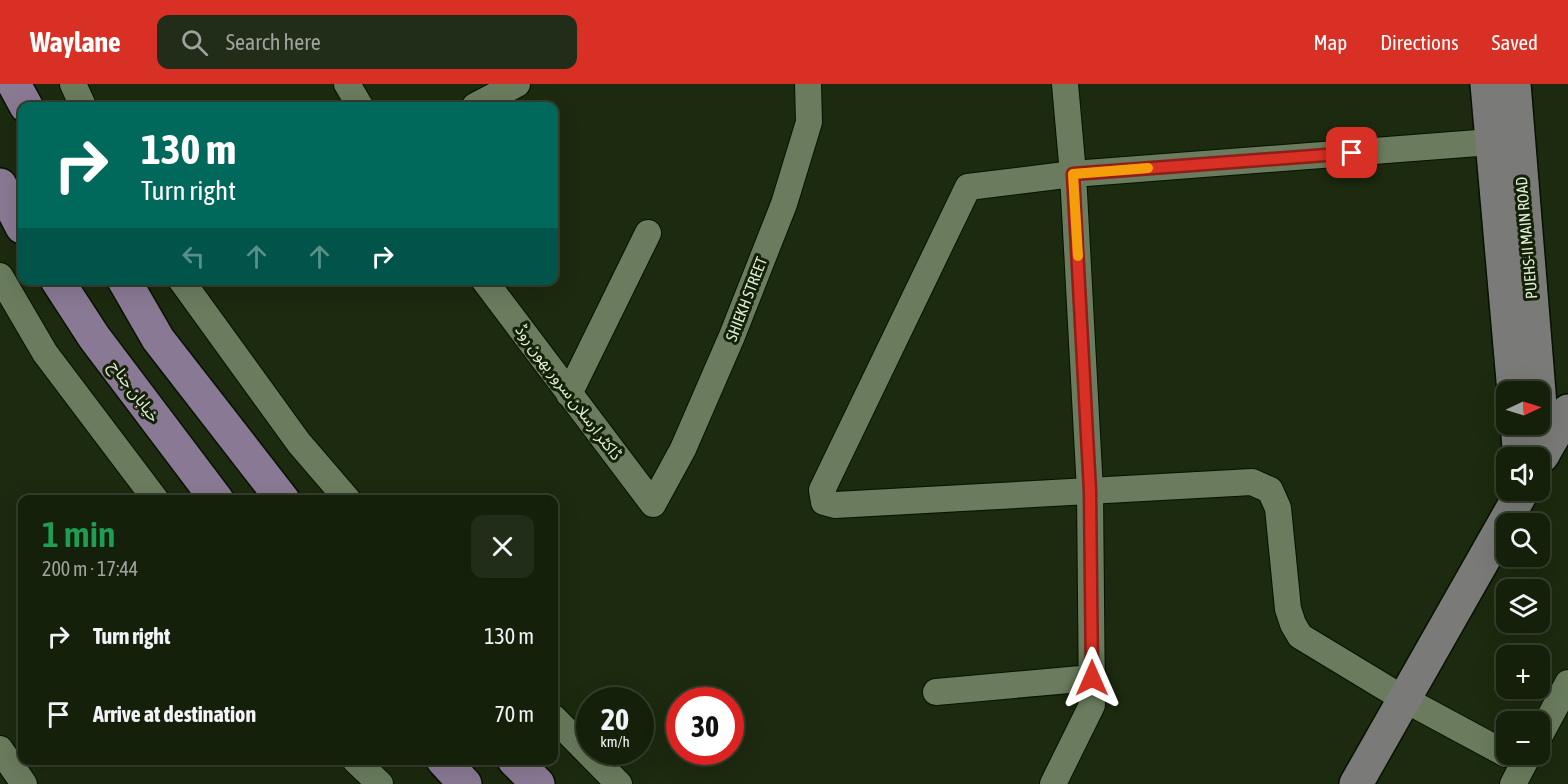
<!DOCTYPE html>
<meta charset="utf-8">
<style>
body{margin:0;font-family:"Asap Condensed","Noto Sans Arabic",sans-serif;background:#222d19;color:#f1f3f6;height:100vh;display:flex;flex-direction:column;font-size:22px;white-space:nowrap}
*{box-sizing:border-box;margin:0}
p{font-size:20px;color:#9da39d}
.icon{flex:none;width:33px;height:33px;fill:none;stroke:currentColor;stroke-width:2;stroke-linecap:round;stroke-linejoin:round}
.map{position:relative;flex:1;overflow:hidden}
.details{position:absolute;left:18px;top:411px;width:540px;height:270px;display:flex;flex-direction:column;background:#15200b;border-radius:12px;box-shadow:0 6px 24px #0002,0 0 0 2px #343e2c}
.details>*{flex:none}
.hud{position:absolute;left:18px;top:18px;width:540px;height:183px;border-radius:12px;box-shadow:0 6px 24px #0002,0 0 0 2px #343e2c;background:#00695c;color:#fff;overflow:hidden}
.needle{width:39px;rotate:86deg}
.fabs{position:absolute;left:1496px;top:297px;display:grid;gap:12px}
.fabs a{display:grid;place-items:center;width:54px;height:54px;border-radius:12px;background:#15200b;box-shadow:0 6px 24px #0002,0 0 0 2px #343e2c;font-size:30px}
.speed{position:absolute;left:576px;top:603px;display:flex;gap:12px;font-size:30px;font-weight:700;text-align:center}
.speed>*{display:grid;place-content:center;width:78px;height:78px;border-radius:50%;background:#15200b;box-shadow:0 6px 24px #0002,0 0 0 2px #343e2c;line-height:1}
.speed small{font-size:15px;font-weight:400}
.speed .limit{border:9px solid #d22;background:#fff;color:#111}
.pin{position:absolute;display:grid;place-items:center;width:51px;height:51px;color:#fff;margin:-26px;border-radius:12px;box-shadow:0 3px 9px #0006}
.me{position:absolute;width:66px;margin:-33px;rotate:0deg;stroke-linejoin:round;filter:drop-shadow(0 0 4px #0008)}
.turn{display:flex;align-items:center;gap:21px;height:126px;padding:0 24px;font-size:27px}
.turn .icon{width:78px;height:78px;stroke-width:2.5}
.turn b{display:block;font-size:42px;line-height:51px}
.lanes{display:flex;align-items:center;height:57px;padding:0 24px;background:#0003;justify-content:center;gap:30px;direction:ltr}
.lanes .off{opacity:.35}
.round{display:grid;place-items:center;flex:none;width:63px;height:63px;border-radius:12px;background:#222d19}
.headline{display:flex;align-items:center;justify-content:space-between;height:102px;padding:0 24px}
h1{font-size:36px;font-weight:600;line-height:45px;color:#1e9e55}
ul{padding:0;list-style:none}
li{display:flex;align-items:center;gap:18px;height:78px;padding:0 24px}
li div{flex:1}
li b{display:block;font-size:22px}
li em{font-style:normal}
header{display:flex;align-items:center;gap:36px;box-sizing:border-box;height:84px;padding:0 30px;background:#d93025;color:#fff}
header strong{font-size:28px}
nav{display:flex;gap:33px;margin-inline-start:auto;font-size:21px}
.search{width:420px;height:54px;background:#222d19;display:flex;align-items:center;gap:15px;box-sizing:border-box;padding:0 21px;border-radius:12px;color:#9da39d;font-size:22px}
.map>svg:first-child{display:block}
</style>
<header>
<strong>Waylane</strong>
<div class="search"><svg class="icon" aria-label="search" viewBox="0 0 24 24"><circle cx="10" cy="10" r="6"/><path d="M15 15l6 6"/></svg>Search here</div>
<nav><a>Map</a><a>Directions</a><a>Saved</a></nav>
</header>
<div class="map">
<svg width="1568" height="700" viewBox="0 0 1568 700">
<rect width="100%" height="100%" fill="#1c2a0f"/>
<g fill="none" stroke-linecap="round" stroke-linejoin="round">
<g stroke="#061200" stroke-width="28">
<path id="street" d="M73 0 83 22
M347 0 360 22
M475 22 517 0
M1491 58 1073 90 968 103 822 406 824 418 835 421 1252 398 1270 406 1278 424 1288 525 1293 540 1300 552 1404 615 1506 670
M0 192 45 269 156 416
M181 196 299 359 348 416
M484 196 653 420 683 365 732 252 784 120 809 38 808 0
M569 310 648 149
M936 608 1092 594
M554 634 619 700
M1539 653 1568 599
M0 665 24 700
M355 676 380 700
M1053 700 1092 621 1090 407 1073 90 1065 0
M1513 700 1529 670"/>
</g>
<g stroke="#061200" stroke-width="36">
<path id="secondary" d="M1487 0 1514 308
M1514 0 1539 308
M1539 309 1544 369
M1517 340 1520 374
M1542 372 1568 327
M1356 700 1523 406"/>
</g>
<g stroke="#061200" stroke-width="36">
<path id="primary" d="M14 0 26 22
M0 101 22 143
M57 196 94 253 217 416
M124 196 158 255 283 416
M443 676 465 700
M514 676 538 700"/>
</g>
<use href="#street" stroke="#6a7c5d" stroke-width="26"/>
<use href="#secondary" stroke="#7a7a79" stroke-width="33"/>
<use href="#primary" stroke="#8a7994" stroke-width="33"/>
</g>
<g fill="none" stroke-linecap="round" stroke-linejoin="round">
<g stroke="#8d1f18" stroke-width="15">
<path id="route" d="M1092 594 1090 407 1073 90 1352 69"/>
</g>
<use href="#route" stroke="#d93025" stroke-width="10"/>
<path stroke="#f59e0b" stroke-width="10" d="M1078 172 1073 90 1148 84"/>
</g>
<g text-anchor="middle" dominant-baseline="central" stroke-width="6" stroke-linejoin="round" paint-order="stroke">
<g font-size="16" fill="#e2ecdb" stroke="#132106">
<text transform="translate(1526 154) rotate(-95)">PUEHS-II MAIN ROAD</text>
<text transform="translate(746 215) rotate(-69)">SHIEKH STREET</text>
<text transform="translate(135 307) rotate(53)">خیابان جناح</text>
<text transform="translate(569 308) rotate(53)">ڈاکٹر ارسلان سرور بھون روڈ</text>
</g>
</g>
</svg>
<div class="fabs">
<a><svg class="needle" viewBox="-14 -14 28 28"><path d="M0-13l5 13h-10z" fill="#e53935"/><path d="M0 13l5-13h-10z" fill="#9da39d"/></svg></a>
<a><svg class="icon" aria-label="sound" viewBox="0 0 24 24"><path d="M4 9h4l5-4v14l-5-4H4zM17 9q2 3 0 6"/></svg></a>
<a><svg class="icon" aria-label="search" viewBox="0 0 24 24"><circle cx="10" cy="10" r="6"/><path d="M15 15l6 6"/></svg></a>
<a><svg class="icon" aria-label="layers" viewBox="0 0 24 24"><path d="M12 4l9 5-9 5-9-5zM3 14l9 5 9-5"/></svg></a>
<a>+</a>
<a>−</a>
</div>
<div class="speed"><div>20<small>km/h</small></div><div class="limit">30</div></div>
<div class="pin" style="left:1352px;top:69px;background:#d93025"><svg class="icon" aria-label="arrive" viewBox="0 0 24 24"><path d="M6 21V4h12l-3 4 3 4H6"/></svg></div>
<svg class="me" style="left:1092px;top:594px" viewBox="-20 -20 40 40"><path d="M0-17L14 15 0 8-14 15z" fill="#d93025" stroke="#fff" stroke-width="4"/></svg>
<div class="hud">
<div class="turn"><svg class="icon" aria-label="right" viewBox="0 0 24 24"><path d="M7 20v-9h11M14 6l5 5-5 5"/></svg><div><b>130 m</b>Turn right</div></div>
<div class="lanes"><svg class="icon off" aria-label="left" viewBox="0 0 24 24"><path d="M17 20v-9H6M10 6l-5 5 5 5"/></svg><svg class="icon off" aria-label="ahead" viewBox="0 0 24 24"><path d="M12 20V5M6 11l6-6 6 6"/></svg><svg class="icon off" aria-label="ahead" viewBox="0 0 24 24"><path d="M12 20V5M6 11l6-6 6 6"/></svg><svg class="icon" aria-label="right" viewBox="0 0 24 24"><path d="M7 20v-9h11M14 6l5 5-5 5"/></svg></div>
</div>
<section class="details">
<div class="headline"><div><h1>1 min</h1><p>200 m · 17:44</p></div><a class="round"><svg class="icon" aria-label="close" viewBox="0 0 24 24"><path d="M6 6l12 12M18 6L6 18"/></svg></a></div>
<ul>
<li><svg class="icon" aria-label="right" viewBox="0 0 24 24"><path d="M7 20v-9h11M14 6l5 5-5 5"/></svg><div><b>Turn right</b></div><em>130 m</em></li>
<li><svg class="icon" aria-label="arrive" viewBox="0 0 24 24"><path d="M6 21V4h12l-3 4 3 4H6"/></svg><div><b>Arrive at destination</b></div><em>70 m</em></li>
</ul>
</section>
</div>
